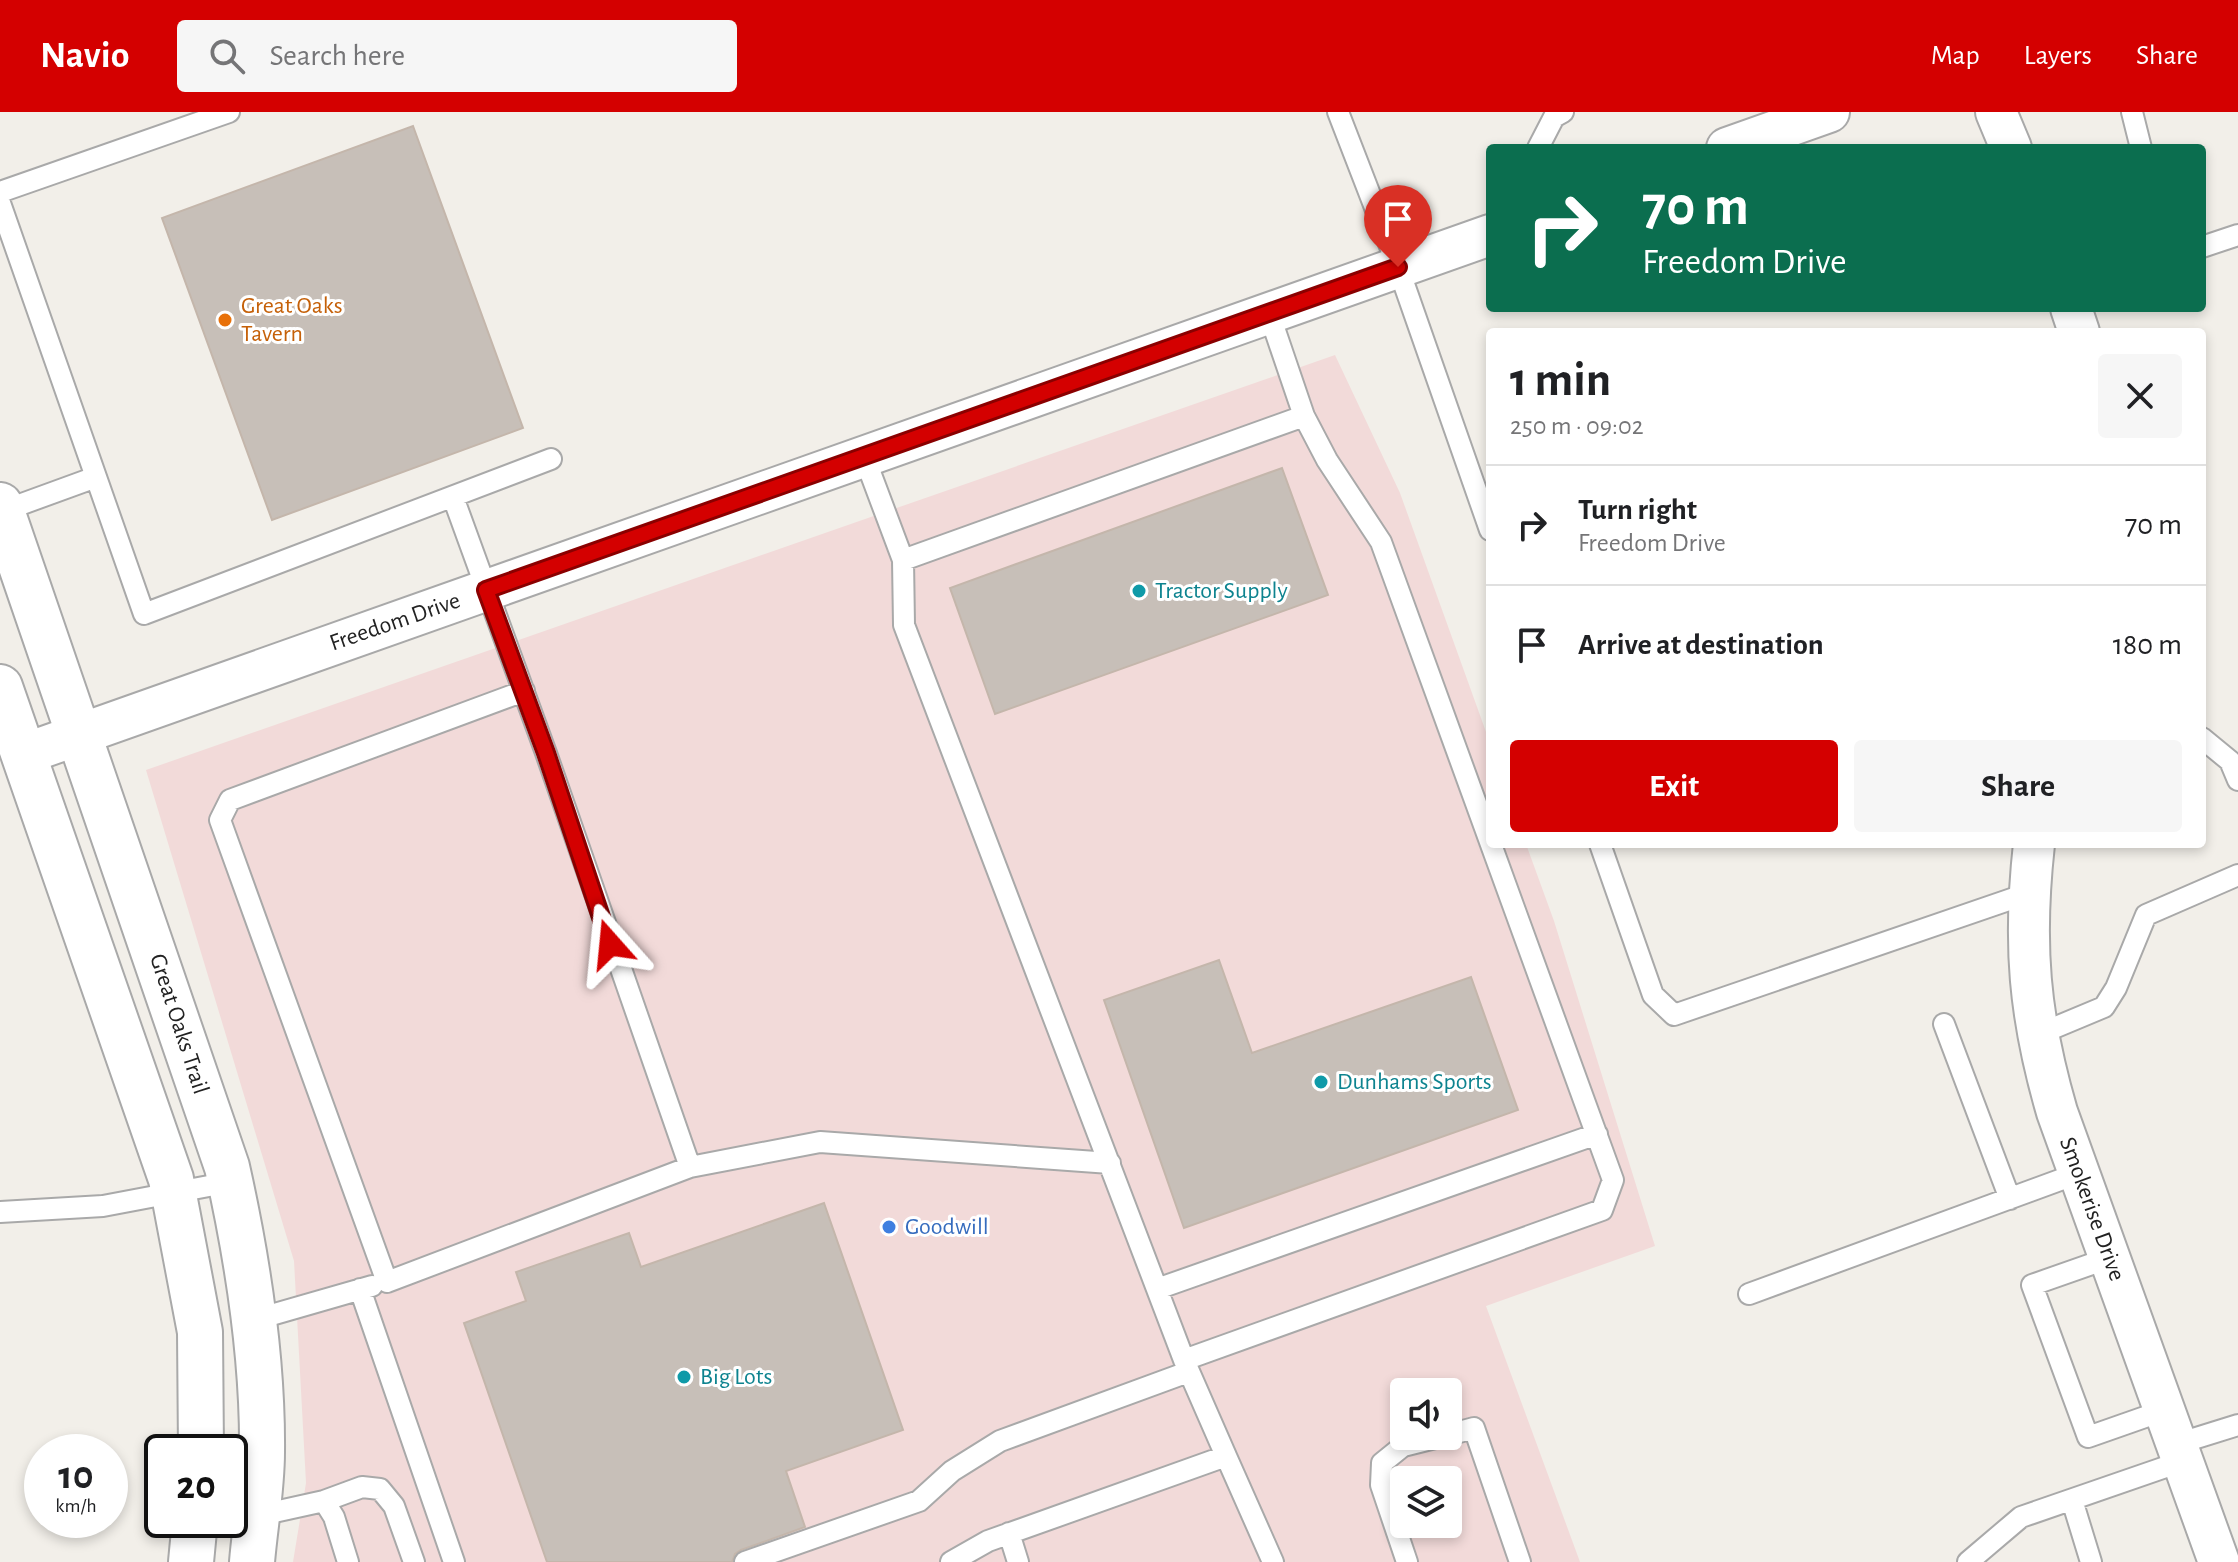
<!DOCTYPE html>
<meta charset="utf-8">
<style>
body{margin:0;font-family:"Alegreya Sans",sans-serif;background:#f6f6f6;color:#202124;height:100vh;display:flex;flex-direction:column;font-size:30px;white-space:nowrap}
*{box-sizing:border-box;margin:0}
p{font-size:26px;color:#757577}
.icon{flex:none;width:44px;height:44px;fill:none;stroke:currentColor;stroke-width:2;stroke-linecap:round;stroke-linejoin:round}
.map{position:relative;flex:1;overflow:hidden}
.panel{position:absolute;left:1486px;top:216px;width:720px;height:520px;display:flex;flex-direction:column;background:#fff;border-radius:8px;box-shadow:0 4px 12px #0003}
.panel>*{flex:none}
.guide{position:absolute;left:1486px;top:32px;width:720px;height:168px;border-radius:8px;box-shadow:0 4px 12px #0003;background:#0b6e4f;color:#fff;overflow:hidden}
.fabs{position:absolute;left:1390px;top:1266px;display:grid;gap:16px}
.fabs a{display:grid;place-items:center;width:72px;height:72px;border-radius:8px;background:#fff;box-shadow:0 4px 12px #0003;font-size:40px}
.speed{position:absolute;left:24px;top:1322px;display:flex;gap:16px;font-size:40px;font-weight:700;text-align:center}
.speed>*{display:grid;place-content:center;width:104px;height:104px;border-radius:50%;background:#fff;box-shadow:0 4px 12px #0003;line-height:1}
.speed small{font-size:20px;font-weight:400}
.speed .limit{border:4px solid #111;border-radius:12px;background:#fff;color:#111}
.pin{position:absolute;display:grid;place-items:center;width:68px;height:68px;color:#fff;margin:-82px -34px;border-radius:50% 50% 50% 0;rotate:-45deg;box-shadow:0 0 8px #0007}
.pin .icon{rotate:45deg}
.me{position:absolute;width:88px;margin:-44px;rotate:342deg;stroke-linejoin:round;filter:drop-shadow(0 0 6px #0008)}
.turn{display:flex;align-items:center;gap:28px;height:168px;padding:0 24px;font-size:36px}
.turn .icon{width:104px;height:104px;stroke-width:2.5}
.turn b{display:block;font-size:56px;line-height:68px}
.round{display:grid;place-items:center;flex:none;width:84px;height:84px;border-radius:8px;background:#f6f6f6}
.overview{display:flex;align-items:center;justify-content:space-between;height:136px;padding:0 24px}
h1{font-size:48px;font-weight:700;line-height:60px}
.action{display:flex;gap:16px;margin-top:auto;padding:16px 24px}
.action a{flex:1;height:92px;border-radius:8px;background:#d40000;color:#fff;font-size:32px;font-weight:700;line-height:92px;text-align:center}
.action a+a{background:#f6f6f6;color:#202124}
ul{padding:0;list-style:none}
li{display:flex;align-items:center;gap:24px;height:120px;padding:0 24px;border-top:2px solid #e0e0e0}
li div{flex:1}
li b{display:block;font-size:30px}
li em{font-style:normal}
header{display:flex;align-items:center;gap:48px;box-sizing:border-box;height:112px;padding:0 40px;background:#d40000;color:#fff}
header strong{font-size:38px}
nav{display:flex;gap:44px;margin-inline-start:auto;font-size:28px}
.search{width:560px;height:72px;background:#f6f6f6;display:flex;align-items:center;gap:20px;box-sizing:border-box;padding:0 28px;border-radius:8px;color:#757577;font-size:30px}
.map>svg:first-child{display:block}
</style>
<header>
<strong>Navio</strong>
<div class="search"><svg class="icon" aria-label="search" viewBox="0 0 24 24"><circle cx="10" cy="10" r="6"/><path d="M15 15l6 6"/></svg>Search here</div>
<nav><a>Map</a><a>Layers</a><a>Share</a></nav>
</header>
<div class="map">
<svg width="2238" height="1450" viewBox="0 0 2238 1450">
<rect width="100%" height="100%" fill="#f2efe9"/>
<path fill="#f2dad9" fill-rule="evenodd" d="M1335 243 1400 381 1490 631V732H1526L1554 809 1655 1134 1486 1194 1580 1450H293L306 1371 294 1149 146 658ZM1404 1280H1448V1324H1404ZM1404 1368H1448V1412H1404Z"/>
<path fill="#c7bfb8" stroke="#c4b6ab" stroke-width="2" d="M413 14 523 316 272 408 162 106Z
M1282 356 1328 483 995 602 950 476Z
M1219 848 1252 941 1471 865 1518 998 1184 1116 1104 888Z
M824 1091 903 1318 786 1359 805 1415 741 1438 735 1442 732 1450H547L464 1211 526 1189 516 1160 629 1121 641 1155Z"/>
<g fill="none" stroke-linecap="round" stroke-linejoin="round">
<g stroke="#a9a9a9" stroke-width="24">
<path id="service" d="M1338 0 1398 155 1490 418
M2132 0 2141 36
M1538 36 1554 5 1563 0
M0 80 229 0
M0 91 144 502 551 347
M2202 135 2238 123
M864 344 903 448 904 513 1184 1248 1226 1344 988 1429 951 1450
M453 385 546 641 690 1055 820 1030 1110 1051
M0 400 96 365
M903 448 1304 304
M524 579 230 688 220 708 387 1170 690 1055
M2202 626 2230 649 2238 668
M1600 732 1653 883 1674 903 2029 781
M1944 912 2010 1087
M2037 923 2104 895 2116 876 2146 803 2238 763
M0 1100 103 1094 230 1070
M2109 1146 2032 1173 2088 1325 2165 1298
M360 1177 454 1450
M1157 1177 1597 1022
M1749 1182 2079 1061
M254 1208 372 1174
M1184 1248 1602 1098 1613 1068 1381 430 1327 348 1304 304 1269 201
M1448 1323 1474 1316 1520 1450
M2177 1332 2238 1313
M1226 1344 1273 1450
M2072 1388 2091 1450
M324 1389 362 1375 380 1377 394 1394 414 1450
M256 1404 324 1389 334 1405 348 1450
M1009 1421 1018 1450
M745 1450 919 1389 952 1359 1000 1329 1188 1260
M1407 1450 1381 1373 1382 1351 1403 1334 1443 1324
M1968 1450 2021 1405 2183 1349"/>
</g>
<g stroke="#a9a9a9" stroke-width="44">
<path id="minor" d="M1996 0 2011 36
M1727 36 1829 0
M2071 196 2079 220
M24 642 1490 123
M2034 732C2023 832 2029 904 2057 1000L2219 1450"/>
</g>
<g stroke="#a9a9a9" stroke-width="48">
<path id="tertiary" d="M0 393 227 1055C248 1149 263 1244 262 1340 262 1377 255 1414 252 1450
M0 575 171 1067 200 1220 201 1340
M191 1450 195 1408"/>
</g>
<use href="#service" stroke="#fff" stroke-width="20"/>
<use href="#minor" stroke="#fff" stroke-width="40"/>
<use href="#tertiary" stroke="#fff" stroke-width="44"/>
</g>
<g fill="none" stroke-linecap="round" stroke-linejoin="round">
<g stroke="#8a0000" stroke-width="20">
<path id="route" d="M610 832 546 641 486 478 1398 155"/>
</g>
<use href="#route" stroke="#d40000" stroke-width="14"/>
</g>
<circle fill="#e8710a" stroke="#fff" stroke-width="3" cx="225" cy="208" r="8"/>
<g fill="#0f9aa8" stroke="#fff" stroke-width="3">
<circle cx="1139" cy="479" r="8"/>
<circle cx="1321" cy="970" r="8"/>
<circle cx="684" cy="1265" r="8"/>
</g>
<circle fill="#3f7fe0" stroke="#fff" stroke-width="3" cx="889" cy="1115" r="8"/>
<g text-anchor="middle" dominant-baseline="central" stroke-width="6" stroke-linejoin="round" paint-order="stroke">
<g font-size="24" fill="#c56008" stroke="#fff" text-anchor="start">
<text x="241" y="194">Great Oaks<tspan x="241" dy="28">Tavern</tspan></text>
</g>
<g font-size="24" fill="#0d838f" stroke="#fff" text-anchor="start">
<text x="1155" y="479">Tractor Supply</text>
<text x="1337" y="970">Dunhams Sports</text>
<text x="700" y="1265">Big Lots</text>
</g>
<g font-size="24" fill="#222" stroke="#fff">
<text transform="translate(395 510) rotate(-19)">Freedom Drive</text>
<text transform="translate(179 912) rotate(72)">Great Oaks Trail</text>
<text transform="translate(2092 1097) rotate(70)">Smokerise Drive</text>
</g>
<g font-size="24" fill="#366cbe" stroke="#fff" text-anchor="start">
<text x="905" y="1115">Goodwill</text>
</g>
</g>
</svg>
<div class="fabs">
<a><svg class="icon" aria-label="sound" viewBox="0 0 24 24"><path d="M4 9h4l5-4v14l-5-4H4zM17 9q2 3 0 6"/></svg></a>
<a><svg class="icon" aria-label="layers" viewBox="0 0 24 24"><path d="M12 4l9 5-9 5-9-5zM3 14l9 5 9-5"/></svg></a>
</div>
<div class="speed"><div>10<small>km/h</small></div><div class="limit">20</div></div>
<div class="pin" style="left:1398px;top:155px;background:#d93025"><svg class="icon" aria-label="arrive" viewBox="0 0 24 24"><path d="M6 21V4h12l-3 4 3 4H6"/></svg></div>
<svg class="me" style="left:610px;top:832px" viewBox="-20 -20 40 40"><path d="M0-17L14 15 0 8-14 15z" fill="#d40000" stroke="#fff" stroke-width="4"/></svg>
<div class="guide">
<div class="turn"><svg class="icon" aria-label="right" viewBox="0 0 24 24"><path d="M7 20v-9h11M14 6l5 5-5 5"/></svg><div><b>70 m</b>Freedom Drive</div></div>
</div>
<section class="panel">
<div class="overview"><div><h1>1 min</h1><p>250 m · 09:02</p></div><a class="round"><svg class="icon" aria-label="close" viewBox="0 0 24 24"><path d="M6 6l12 12M18 6L6 18"/></svg></a></div>
<ul>
<li><svg class="icon" aria-label="right" viewBox="0 0 24 24"><path d="M7 20v-9h11M14 6l5 5-5 5"/></svg><div><b>Turn right</b><p>Freedom Drive</p></div><em>70 m</em></li>
<li><svg class="icon" aria-label="arrive" viewBox="0 0 24 24"><path d="M6 21V4h12l-3 4 3 4H6"/></svg><div><b>Arrive at destination</b></div><em>180 m</em></li>
</ul>
<div class="action"><a>Exit</a><a>Share</a></div>
</section>
</div>
